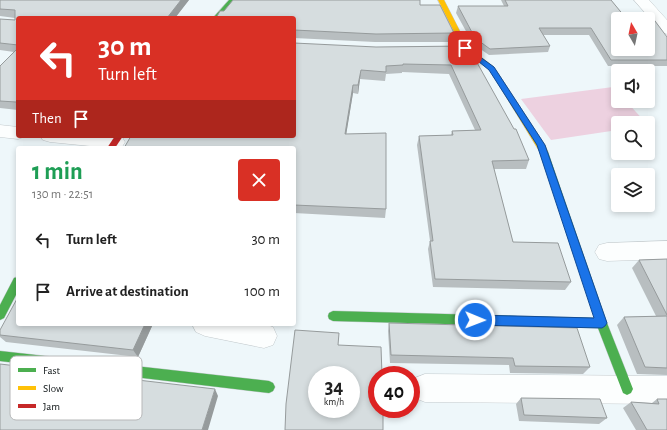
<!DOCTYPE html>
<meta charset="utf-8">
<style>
body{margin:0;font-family:"Alegreya Sans",sans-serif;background:#f6f6f6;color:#222;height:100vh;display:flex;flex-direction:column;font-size:15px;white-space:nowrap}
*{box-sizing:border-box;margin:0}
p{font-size:13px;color:#767676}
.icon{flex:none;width:22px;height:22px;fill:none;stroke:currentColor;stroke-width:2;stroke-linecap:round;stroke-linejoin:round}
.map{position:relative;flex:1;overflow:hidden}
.side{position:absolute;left:16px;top:146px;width:280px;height:180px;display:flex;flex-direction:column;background:#fff;border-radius:4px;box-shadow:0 2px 6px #0003}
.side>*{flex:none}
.banner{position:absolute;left:16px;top:16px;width:280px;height:122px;border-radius:4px;box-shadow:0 2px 6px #0003;background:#d93025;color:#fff;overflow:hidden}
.needle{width:26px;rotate:351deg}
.tools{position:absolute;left:611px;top:12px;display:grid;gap:8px}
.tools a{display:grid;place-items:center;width:44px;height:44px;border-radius:4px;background:#fff;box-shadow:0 2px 6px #0003;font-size:20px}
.speed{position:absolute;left:308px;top:366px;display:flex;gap:8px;font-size:20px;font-weight:700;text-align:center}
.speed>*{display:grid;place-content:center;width:52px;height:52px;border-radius:50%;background:#fff;box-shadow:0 2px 6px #0003;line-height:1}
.speed small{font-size:10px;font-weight:400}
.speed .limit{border:6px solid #d22;background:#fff;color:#111}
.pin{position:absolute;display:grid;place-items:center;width:34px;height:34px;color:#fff;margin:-17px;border-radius:8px;box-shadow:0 2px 6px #0006}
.me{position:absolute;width:44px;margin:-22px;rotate:91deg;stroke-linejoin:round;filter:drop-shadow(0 0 3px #0008)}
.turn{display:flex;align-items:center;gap:14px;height:84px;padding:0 16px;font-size:18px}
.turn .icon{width:52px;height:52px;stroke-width:2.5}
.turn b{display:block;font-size:28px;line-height:34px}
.then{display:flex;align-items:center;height:38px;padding:0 16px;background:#0003;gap:8px;font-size:15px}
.round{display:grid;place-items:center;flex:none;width:42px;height:42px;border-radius:4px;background:#f6f6f6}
.head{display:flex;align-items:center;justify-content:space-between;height:68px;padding:0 16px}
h1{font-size:24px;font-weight:700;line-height:30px;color:#1e9e55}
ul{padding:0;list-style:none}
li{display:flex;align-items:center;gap:12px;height:52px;padding:0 16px}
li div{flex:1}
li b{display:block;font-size:15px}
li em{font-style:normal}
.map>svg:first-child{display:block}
</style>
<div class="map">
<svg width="667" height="430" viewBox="0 0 667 430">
<rect width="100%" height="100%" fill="#eef7fa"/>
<path fill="#edd1e0" d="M613 87 618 92V101H626L646 123H618V130L551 140 521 99Z"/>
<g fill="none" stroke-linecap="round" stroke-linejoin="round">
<g stroke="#c3cacd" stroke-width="1">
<path id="street" d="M634 0H649L667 20V34L662 32Z
M0 125 18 127V136H26L18 139 0 137Z
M40 136H117L122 137 125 142 122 147 110 148 50 142 43 140Z
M667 241V259L607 261 599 259 595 252 599 245 607 243Z
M192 324H264L273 327 277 336 273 345 264 348 205 336 196 332Z
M425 374 667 376V404L425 402 415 398 411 388 415 378Z"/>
</g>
<g stroke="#c3cacd" stroke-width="1">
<path id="fast" d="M229 0H235L219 18H213Z
M544 149 548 152 607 323 633 389 631 393 627 395 623 393 598 328 333 321 329 319 328 316 329 313 333 311 595 318 540 152Z
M18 277V291L4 318 0 320V305L14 278Z
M0 351 269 381 273 383 275 387 273 391 269 393 0 361Z"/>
</g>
<g stroke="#c3cacd" stroke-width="1">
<path id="slow" d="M438 0H444L468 47 494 67 545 145 548 152 547 154H541L489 69 462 48Z"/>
</g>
<g stroke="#c3cacd" stroke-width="1">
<path id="jam" d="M115 136H123L115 148H107Z"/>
</g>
<use href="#street" fill="#fcfefe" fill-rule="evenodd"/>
<use href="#fast" fill="#4caf50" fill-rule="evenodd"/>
<use href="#slow" fill="#ffc107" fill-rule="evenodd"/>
<use href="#jam" fill="#c62828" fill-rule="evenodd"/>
</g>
<path fill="#b8bec0" d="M0 0H189L175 18H18V110L0 108V66L14 52 0 50V19L15 20V18L0 16Z
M501 0H611L625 17 667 37V66H608L589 35H543L550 46 548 52 489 55 473 44 456 13 458 6H504Z
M420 5 454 33 452 42H375L294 38V18Z
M465 46 529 160 526 169H494L513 242 571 282 565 290 433 287 428 249 430 241 417 145 419 136 451 135 452 131 475 130 449 74 402 72V73L386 74 385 81 360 79 358 94 353 93 346 134 386 209 385 218 294 213V148L376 47Z
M667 259V375L637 374 617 325 624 317 656 316 632 268 639 260Z
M389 323 590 367 583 374 510 373 509 365 390 363 388 331Z
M18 324H153L138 357 6 342 0 337V330Z
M521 398 607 418 599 424 519 421 516 404Z
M657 399H667V430H636L623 408 631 402 652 403Z"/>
<path fill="#969b9c" d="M181 0H189L175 18H167Z
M361 70 360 79 358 94V85Z
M353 85V93L345 142V134Z
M145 324H153L138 357 133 350Z
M215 389 218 396 208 430H202Z"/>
<path fill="#d6dddf" stroke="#969b9c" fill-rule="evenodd" d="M0 0H181L167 18H18V45L0 43V19L15 20V10L0 9Z
M233 0H420V5H440L454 33 376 34 294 30V18H216L220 11H224Z
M505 0H611L625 17H652L667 37V60H611L591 28H539L550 46 490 49 475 38 458 6H508ZM618 19H648V49H618Z
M294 43 376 47 465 46 470 50 514 129H516L529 160 492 161 513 242 558 243 571 282 435 279 430 241H433L419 136 453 135 452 131 481 130 451 65 403 64V65L386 66V72L361 70 358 85H353L345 134 386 133V209L294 205V148H124L131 136H294Z
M18 48V100L16 102 0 101V66Z
M667 259V315L639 260Z
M18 297V324H145L133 350 0 335V330Z
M667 316V368L645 367 624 317Z
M389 323 577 328 590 367 515 366 513 358 391 355Z
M295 330 339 333 338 345 381 347 382 375H377V409H383V430H285L286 404ZM317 375H351V409H317Z
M0 364 215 389 202 430H0Z
M521 398 600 399 607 418 524 415Z
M657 399H667V430H647L631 402 659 404Z"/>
<path fill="#1a73e8" stroke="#114b97" d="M465 46 494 67 545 145 607 323 605 326 602 328 475 325 472 323 470 320 472 316 475 315 594 318 537 145 489 70 463 49 462 48Z"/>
<rect x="10" y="356" width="132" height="64" rx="6" fill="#fff" stroke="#b7b8b9" stroke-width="1"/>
<rect x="18" y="368" width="18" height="4" fill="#4caf50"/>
<rect x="18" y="386" width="18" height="4" fill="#ffc107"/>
<rect x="18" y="404" width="18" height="4" fill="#c62828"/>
<g font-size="11" fill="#0e1416">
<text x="43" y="374">Fast</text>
<text x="43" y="392">Slow</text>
<text x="43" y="410">Jam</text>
</g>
</svg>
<div class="tools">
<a><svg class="needle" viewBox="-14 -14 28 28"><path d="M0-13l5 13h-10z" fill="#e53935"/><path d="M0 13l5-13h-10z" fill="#767676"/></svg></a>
<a><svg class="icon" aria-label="sound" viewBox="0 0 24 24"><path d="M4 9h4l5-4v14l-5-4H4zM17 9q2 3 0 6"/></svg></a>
<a><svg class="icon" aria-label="search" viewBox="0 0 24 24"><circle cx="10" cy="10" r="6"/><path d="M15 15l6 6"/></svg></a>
<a><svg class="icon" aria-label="layers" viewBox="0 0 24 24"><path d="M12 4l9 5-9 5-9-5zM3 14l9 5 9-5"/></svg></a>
</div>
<div class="speed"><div>34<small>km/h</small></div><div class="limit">40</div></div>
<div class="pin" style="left:465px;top:48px;background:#d93025"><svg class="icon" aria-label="arrive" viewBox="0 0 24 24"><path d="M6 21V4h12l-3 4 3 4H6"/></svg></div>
<svg class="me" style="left:475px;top:320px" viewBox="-20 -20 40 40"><circle r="17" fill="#1a73e8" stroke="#fff" stroke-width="3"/><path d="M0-11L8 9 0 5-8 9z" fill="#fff"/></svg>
<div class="banner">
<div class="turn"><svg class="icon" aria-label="left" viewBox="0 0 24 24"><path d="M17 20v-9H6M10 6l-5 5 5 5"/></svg><div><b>30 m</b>Turn left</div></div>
<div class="then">Then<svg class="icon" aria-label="arrive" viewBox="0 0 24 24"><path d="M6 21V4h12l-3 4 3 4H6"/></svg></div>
</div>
<section class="side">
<div class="head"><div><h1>1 min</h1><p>130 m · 22:51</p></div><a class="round" style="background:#d93025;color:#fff"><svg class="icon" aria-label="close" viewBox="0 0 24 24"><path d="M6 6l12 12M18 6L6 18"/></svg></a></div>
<ul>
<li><svg class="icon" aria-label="left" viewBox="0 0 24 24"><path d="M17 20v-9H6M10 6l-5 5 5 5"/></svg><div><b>Turn left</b></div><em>30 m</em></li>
<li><svg class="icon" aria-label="arrive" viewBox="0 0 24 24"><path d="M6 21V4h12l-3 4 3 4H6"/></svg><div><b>Arrive at destination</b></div><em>100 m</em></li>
</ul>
</section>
</div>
